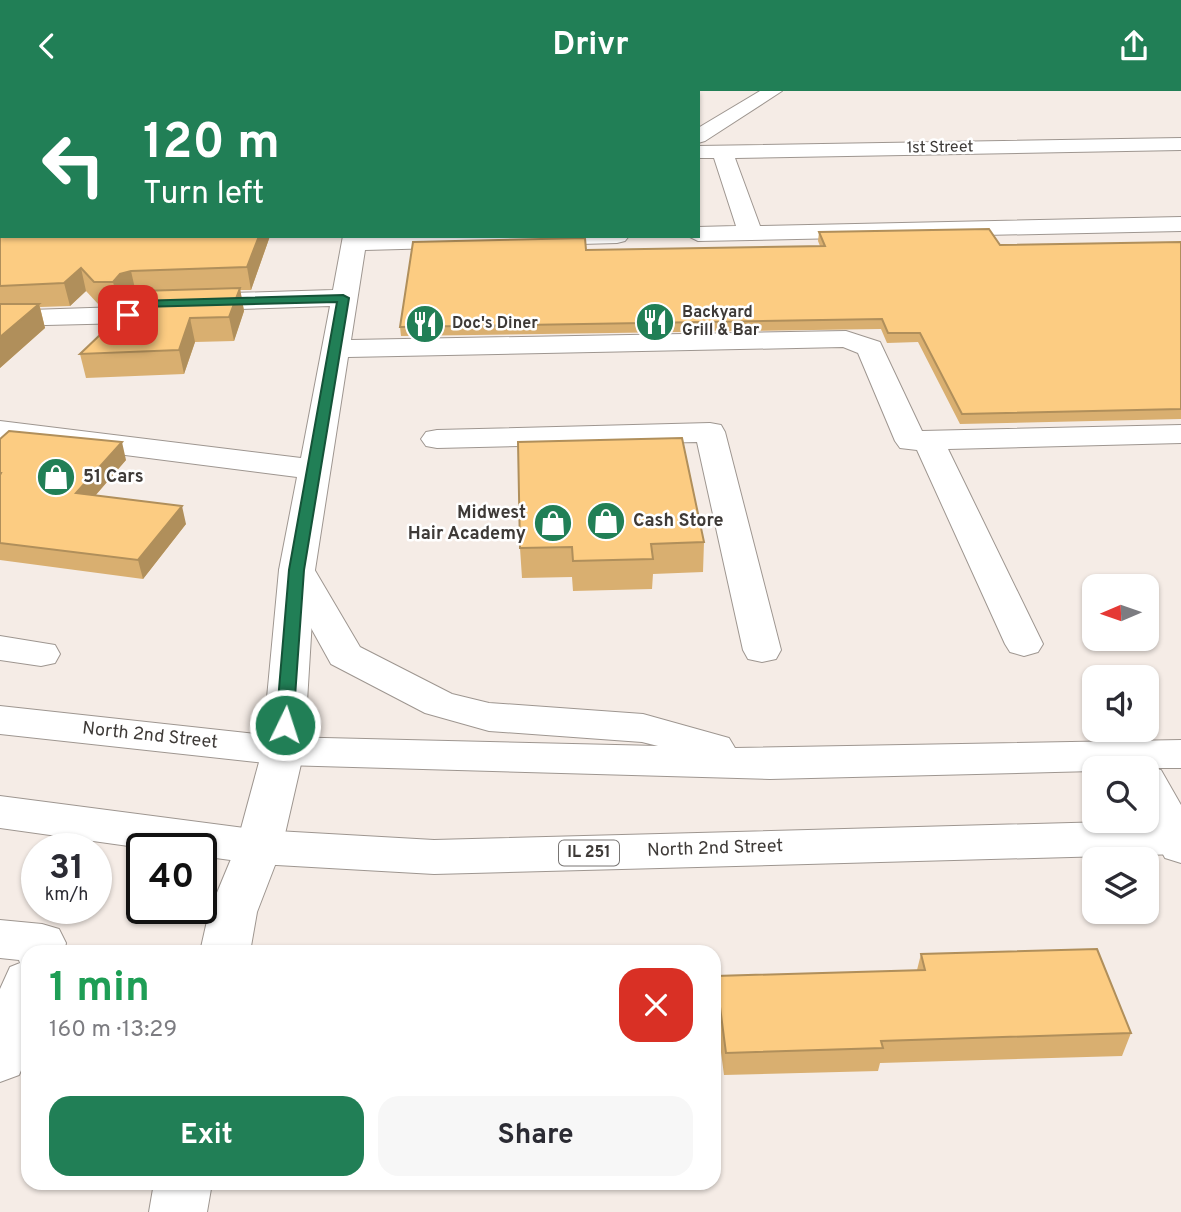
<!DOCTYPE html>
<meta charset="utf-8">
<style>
body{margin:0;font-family:Overpass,sans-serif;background:#f7f7f7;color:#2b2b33;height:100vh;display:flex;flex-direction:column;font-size:26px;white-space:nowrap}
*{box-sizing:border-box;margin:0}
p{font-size:23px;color:#7c7c81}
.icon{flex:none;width:38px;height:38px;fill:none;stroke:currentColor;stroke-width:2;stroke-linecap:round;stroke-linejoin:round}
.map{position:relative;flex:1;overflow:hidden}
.side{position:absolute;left:21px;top:854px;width:700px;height:245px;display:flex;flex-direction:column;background:#fff;border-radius:21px;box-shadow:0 2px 5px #0004}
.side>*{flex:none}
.banner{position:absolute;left:0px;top:0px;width:700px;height:147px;box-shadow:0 2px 5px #0004;background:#217f56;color:#fff;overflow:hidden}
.needle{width:46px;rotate:268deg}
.tools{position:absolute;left:1082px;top:483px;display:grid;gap:14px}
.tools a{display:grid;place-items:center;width:77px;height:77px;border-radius:14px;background:#fff;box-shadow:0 2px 5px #0004;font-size:35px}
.speed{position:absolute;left:21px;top:742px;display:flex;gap:14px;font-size:35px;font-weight:700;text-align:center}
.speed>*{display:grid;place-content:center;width:91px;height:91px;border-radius:50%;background:#fff;box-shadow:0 2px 5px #0004;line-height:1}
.speed small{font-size:18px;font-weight:400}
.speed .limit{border:4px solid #111;border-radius:10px;background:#fff;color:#111}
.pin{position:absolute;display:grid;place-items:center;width:60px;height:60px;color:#fff;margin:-30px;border-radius:14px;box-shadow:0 4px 10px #0006}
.me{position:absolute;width:77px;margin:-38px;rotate:4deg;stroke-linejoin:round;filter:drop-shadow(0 0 5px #0008)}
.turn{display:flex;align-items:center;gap:24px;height:147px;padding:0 28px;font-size:32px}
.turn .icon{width:91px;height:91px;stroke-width:2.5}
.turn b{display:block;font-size:49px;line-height:60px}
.round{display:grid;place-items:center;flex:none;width:74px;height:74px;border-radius:21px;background:#f7f7f7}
.head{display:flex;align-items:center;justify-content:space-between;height:119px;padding:0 28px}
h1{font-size:42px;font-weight:700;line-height:52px;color:#1e9e55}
.primary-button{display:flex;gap:14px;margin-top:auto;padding:14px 28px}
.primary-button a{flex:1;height:80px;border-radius:21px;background:#217f56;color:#fff;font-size:28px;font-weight:700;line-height:80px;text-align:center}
.primary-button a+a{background:#f7f7f7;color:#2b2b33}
header{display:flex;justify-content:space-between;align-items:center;height:91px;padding:0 28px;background:#217f56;color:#fff;font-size:32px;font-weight:700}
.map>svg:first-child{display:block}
</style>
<header><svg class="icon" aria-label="back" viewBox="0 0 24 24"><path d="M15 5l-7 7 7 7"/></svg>Drivr<svg class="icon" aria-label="share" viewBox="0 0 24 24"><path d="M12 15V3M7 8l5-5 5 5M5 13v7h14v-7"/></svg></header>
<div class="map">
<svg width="1181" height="1121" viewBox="0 0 1181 1121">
<rect width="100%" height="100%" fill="#f5ece6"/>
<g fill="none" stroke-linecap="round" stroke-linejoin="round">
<g stroke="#9e9690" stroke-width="2">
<path id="minor" d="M0 0H9L11 2H2L0 11Z
M177 0H195L176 2Z
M373 0H391V2H373Z
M760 0H782L705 50 698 52V37Z
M1181 47V59L735 67 760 135 1181 126V140L698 150 688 145H698V136L736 135 714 67H698V55Z
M0 66H2V78H0Z
M343 145H629L625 150 617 152 365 159 351 249 846 240 880 251 922 340 1181 334V352L948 358 1043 553 1038 561 1024 565 1010 561 1005 553 917 359 900 357 895 350 858 262 843 256 348 266 315 479 304 660 282 756 257 821 250 861H200L209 821 236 756 262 660 279 479 297 386 0 348V330L301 367 330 215 144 221 137 230 128 232 5 235 0 234V220L120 216 127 207 136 205 333 199Z
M710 332 721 334 725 341 781 559 776 568 762 571 748 568 743 559 697 351 437 357 426 355 421 348 426 341 437 339Z
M0 545 55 554 60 563 55 572 41 575 0 569Z
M1146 675 1161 679 1181 714V772L1165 767 1145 730 1146 677H1138Z
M0 829 42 833 59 838 66 852 64 861H28V963L19 984 0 991V898L10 876 20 872 19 869 0 867Z
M154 1092H212L207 1121H149Z"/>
</g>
<g stroke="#9e9690" stroke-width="2">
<path id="major" d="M297 468 310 471 360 556 452 603 489 612 643 623 729 647 735 657 1181 649V677H1094V680L770 688 283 674 0 643V615L283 646 658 655 642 651 489 640 425 622 331 573 279 479 284 471Z
M0 705 259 739 434 749 1181 729V763L434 783 259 773 201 765V758H150L0 737Z"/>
</g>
<use href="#minor" fill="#fff" fill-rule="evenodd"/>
<use href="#major" fill="#fff" fill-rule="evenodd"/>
</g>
<path fill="#d9af70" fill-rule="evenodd" d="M0 111 2 145H270L251 199H240L244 220 234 250 195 251 184 283 86 287 80 263 117 227 114 214H99L86 200 70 215 40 216 45 237 0 277ZM136 202H139L132 209 121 211 125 205Z
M819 141 1000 154 1181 151V328L960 333 918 251 887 252 881 238 401 245 400 236 586 159 820 155 818 150Z
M0 348 126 369 95 405 186 433 143 488 0 469Z
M704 451 703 481 653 483 652 498 573 500 572 486 522 487 520 457Z
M921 863 1131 942 1122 965 880 972 878 980 724 984 714 908 716 885 917 879Z"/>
<path fill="#b08f5b" d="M259 145H270L251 199 247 176Z
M81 177 86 200 70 215 64 192Z
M131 180 136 202 125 205 119 213 113 191 120 183Z
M240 197 244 220 234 250 229 226Z
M39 213 45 237 0 277V246Z
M190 227 195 251 184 283 179 259Z
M122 351 126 369 81 421 76 402Z
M182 415 186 433 143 488 138 469Z"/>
<path fill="#fccc82" stroke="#b08f5b" stroke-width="2" d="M447 0H499V2H446Z
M0 111H2V145H259L247 176 131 180 120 183 113 191H94L81 177 64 192 0 195Z
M989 138 1000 154 1181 151V318L962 323 920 242H888L882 228 400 236 413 151 585 147 586 159 825 155 819 141Z
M240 197 229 226 190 227 179 259 80 263 123 222 113 212 132 209 140 200Z
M0 213H39L0 246Z
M9 340 122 351 76 402 182 415 138 469 0 452V384L1 382H0V348Z
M682 347 704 451 651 453 653 468 573 470 572 456 520 457 518 351Z
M1097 858 1131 942 881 950 883 957 726 962 716 885 925 879 921 863Z"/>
<path fill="#217f56" stroke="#155338" stroke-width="2" d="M343 204 349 207 304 479 293 634 285 640 276 634 289 479 337 211 139 216 132 227 122 224 132 211 136 210Z"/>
<defs>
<g id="restaurant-disc" transform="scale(2.0125)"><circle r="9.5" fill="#217f56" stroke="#fff"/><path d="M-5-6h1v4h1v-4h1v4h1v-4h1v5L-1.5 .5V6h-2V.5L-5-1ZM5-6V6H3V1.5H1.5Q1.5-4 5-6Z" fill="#fff"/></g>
<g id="shop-disc" transform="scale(2.0125)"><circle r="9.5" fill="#217f56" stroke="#fff"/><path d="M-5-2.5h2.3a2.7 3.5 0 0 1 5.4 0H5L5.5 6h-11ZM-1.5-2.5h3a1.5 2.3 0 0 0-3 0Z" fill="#fff"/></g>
</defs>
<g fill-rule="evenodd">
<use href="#restaurant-disc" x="655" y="231"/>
<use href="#restaurant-disc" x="425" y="233"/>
<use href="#shop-disc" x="56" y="386"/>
<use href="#shop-disc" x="606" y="430"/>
<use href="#shop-disc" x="553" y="432"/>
</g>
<g text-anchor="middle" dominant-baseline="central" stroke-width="5" stroke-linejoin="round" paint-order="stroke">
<g font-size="16" fill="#3e3a37" stroke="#fff">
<text transform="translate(940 57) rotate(-1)">1st Street</text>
</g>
<g font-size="16" font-weight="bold" fill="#3e3a37" stroke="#fff" text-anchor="start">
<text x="682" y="222">Backyard<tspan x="682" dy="18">Grill &amp; Bar</tspan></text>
<text x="452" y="233">Doc's Diner</text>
</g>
<rect fill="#fff" stroke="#787573" stroke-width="2" x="559" y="749.5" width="60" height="25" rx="5"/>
<g font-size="16" font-weight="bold" fill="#3e3a37">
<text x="589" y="762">IL 251</text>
</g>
<g font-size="18" font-weight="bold" fill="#3e3a37" stroke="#fff" text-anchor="start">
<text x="83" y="386">51 Cars</text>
<text x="526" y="422" text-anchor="end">Midwest<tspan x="526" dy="21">Hair Academy</tspan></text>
<text x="633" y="430">Cash Store</text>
</g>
<g font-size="18" fill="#3e3a37" stroke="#fff">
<text transform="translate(150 645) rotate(6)">North 2nd Street</text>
<text transform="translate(715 758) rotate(-2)">North 2nd Street</text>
</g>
</g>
</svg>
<div class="tools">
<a><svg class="needle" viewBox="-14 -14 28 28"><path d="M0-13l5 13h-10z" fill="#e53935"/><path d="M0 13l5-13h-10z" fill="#7c7c81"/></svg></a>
<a><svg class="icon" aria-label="sound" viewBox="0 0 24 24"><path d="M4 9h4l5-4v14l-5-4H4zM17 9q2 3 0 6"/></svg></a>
<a><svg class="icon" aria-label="search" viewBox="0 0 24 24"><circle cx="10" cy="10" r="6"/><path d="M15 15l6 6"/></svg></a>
<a><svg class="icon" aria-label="layers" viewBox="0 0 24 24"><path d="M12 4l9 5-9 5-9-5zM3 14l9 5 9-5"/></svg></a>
</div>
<div class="speed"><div>31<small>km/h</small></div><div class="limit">40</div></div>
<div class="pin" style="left:128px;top:224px;background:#d93025"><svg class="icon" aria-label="arrive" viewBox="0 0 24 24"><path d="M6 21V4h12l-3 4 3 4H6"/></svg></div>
<svg class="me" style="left:285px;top:634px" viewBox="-20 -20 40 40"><circle r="17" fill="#217f56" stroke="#fff" stroke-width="3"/><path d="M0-11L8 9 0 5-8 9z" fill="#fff"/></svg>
<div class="banner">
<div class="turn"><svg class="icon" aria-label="left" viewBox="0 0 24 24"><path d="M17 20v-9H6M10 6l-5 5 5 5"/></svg><div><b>120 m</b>Turn left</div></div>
</div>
<section class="side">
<div class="head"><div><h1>1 min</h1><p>160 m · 13:29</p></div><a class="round" style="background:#d93025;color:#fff"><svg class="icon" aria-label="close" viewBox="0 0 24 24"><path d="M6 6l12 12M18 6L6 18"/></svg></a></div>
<div class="primary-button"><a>Exit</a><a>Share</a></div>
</section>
</div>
